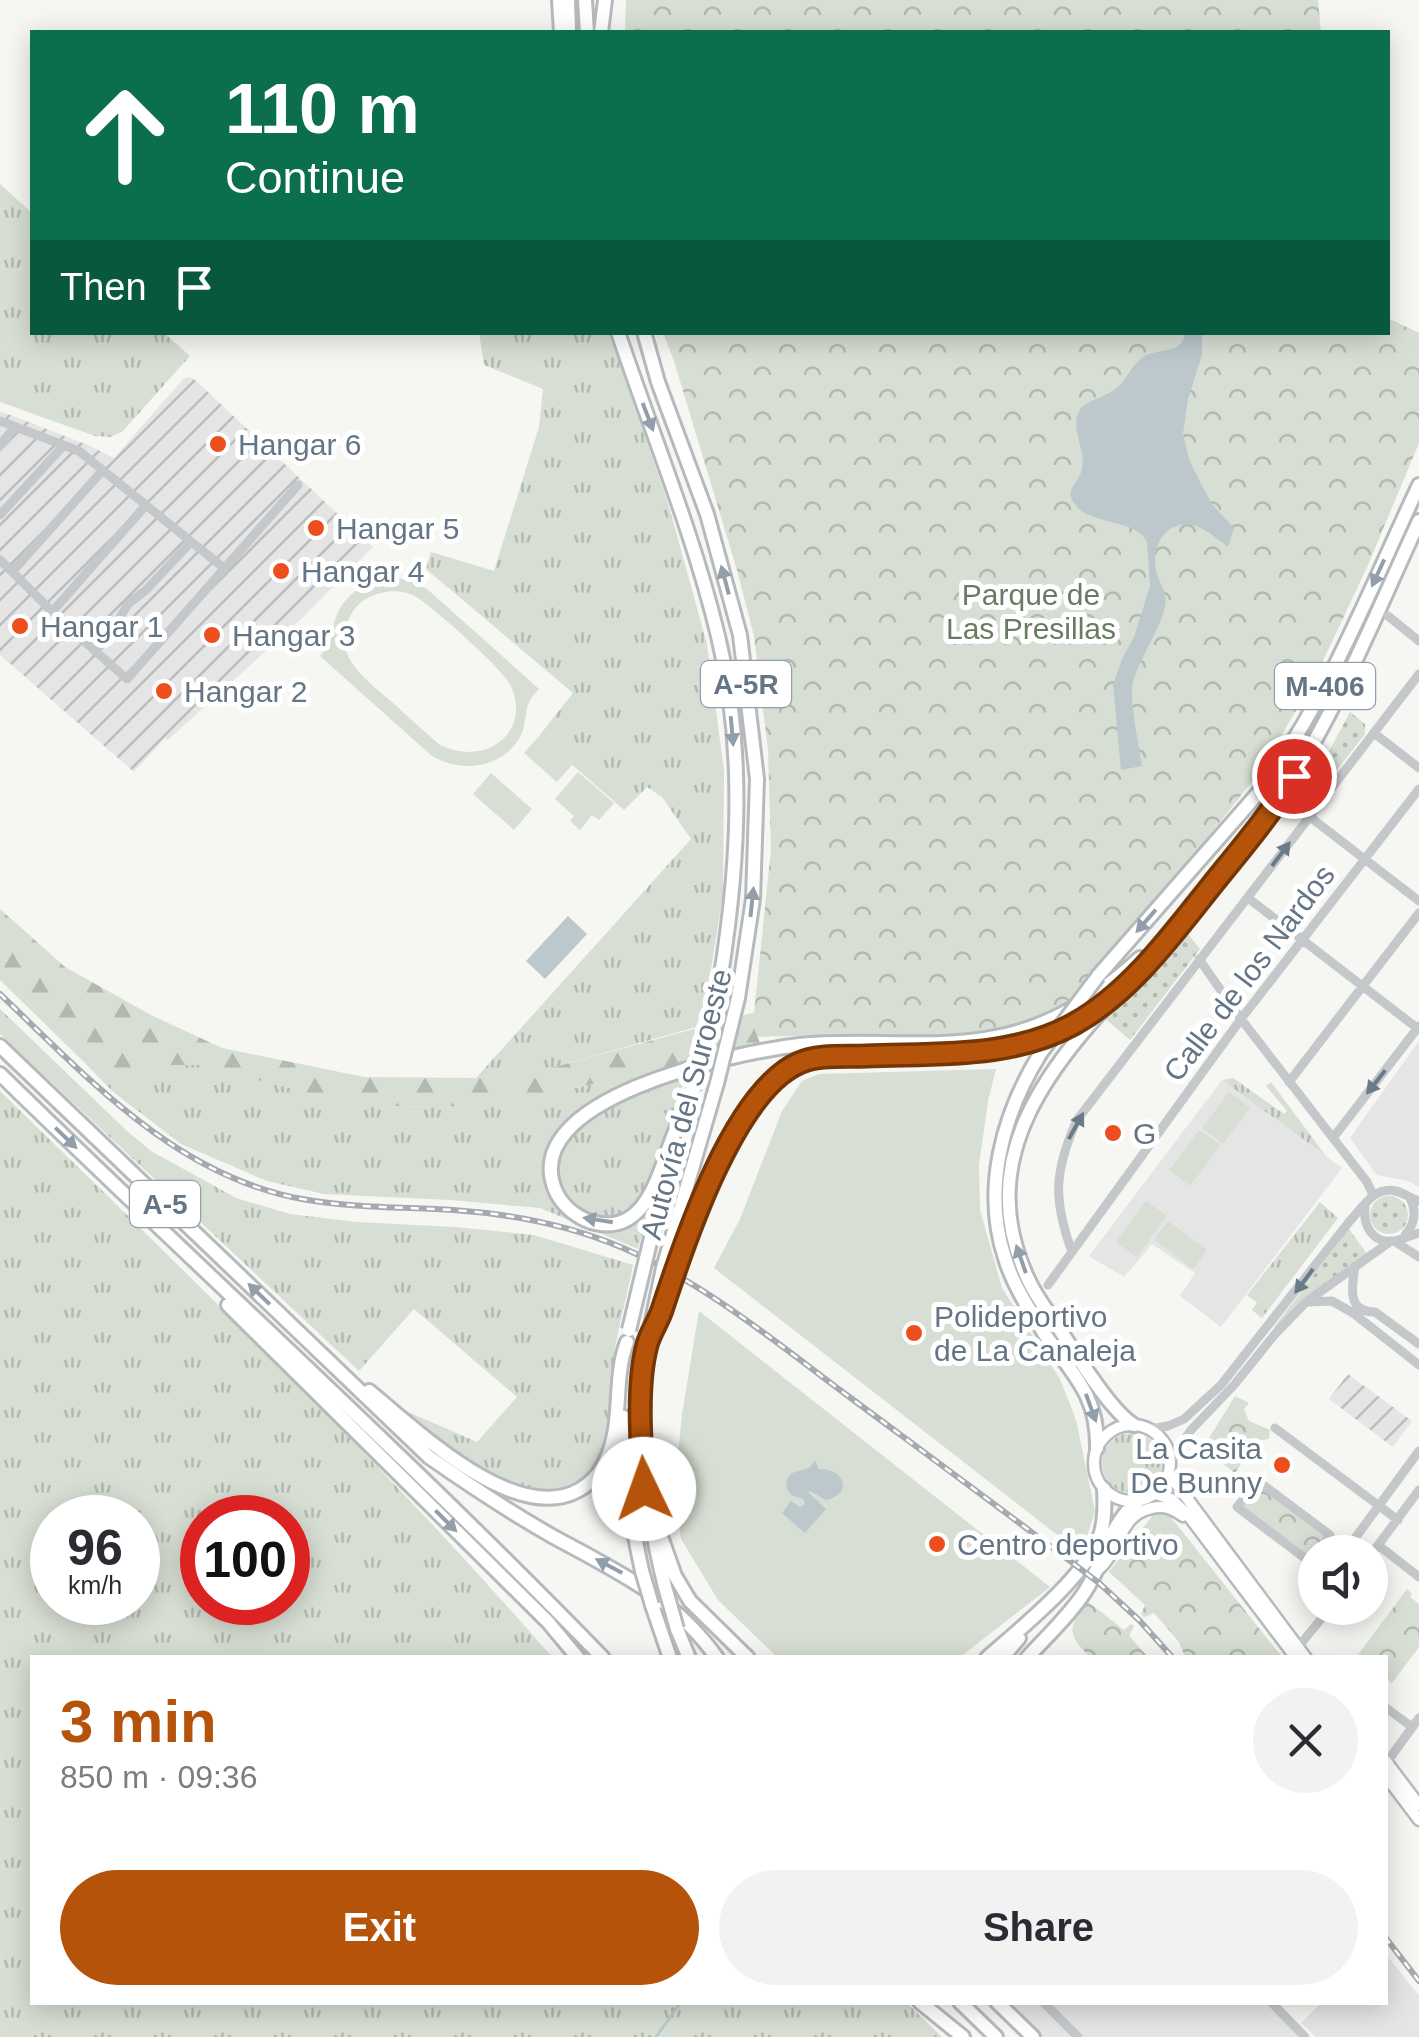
<!DOCTYPE html>
<meta charset="utf-8">
<style>
body{margin:0;font-family:Arial,sans-serif;background:#f2f2f3;color:#2b2b33;height:100vh;display:flex;flex-direction:column;font-size:38px;white-space:nowrap}
*{box-sizing:border-box;margin:0}
p{font-size:32px;color:#7c7c81}
.icon{flex:none;width:55px;height:55px;fill:none;stroke:currentColor;stroke-width:2;stroke-linecap:round;stroke-linejoin:round}
.map{position:relative;flex:1;overflow:hidden}
.drawer{position:absolute;left:30px;top:1655px;width:1358px;height:350px;display:flex;flex-direction:column;background:#fff;border-radius:0px;box-shadow:0 5px 25px #0003}
.drawer>*{flex:none}
.guide{position:absolute;left:30px;top:30px;width:1360px;height:305px;border-radius:0px;box-shadow:0 5px 25px #0003;background:#0b6e4f;color:#fff;overflow:hidden}
.fabs{position:absolute;left:1298px;top:1535px;display:grid;gap:20px}
.fabs a{display:grid;place-items:center;width:90px;height:90px;border-radius:50%;background:#fff;box-shadow:0 5px 25px #0003;font-size:50px}
.speed{position:absolute;left:30px;top:1495px;display:flex;gap:20px;font-size:50px;font-weight:700;text-align:center}
.speed>*{display:grid;place-content:center;width:130px;height:130px;border-radius:50%;background:#fff;box-shadow:0 5px 25px #0003;line-height:1}
.speed small{font-size:25px;font-weight:400}
.speed .limit{border:15px solid #d22;background:#fff;color:#111}
.pin{position:absolute;display:grid;place-items:center;width:85px;height:85px;color:#fff;margin:-42px;border:5px solid #fff;border-radius:50%;box-shadow:0 2px 10px #0007}
.me{position:absolute;width:110px;margin:-55px;rotate:357deg;stroke-linejoin:round;filter:drop-shadow(0 0 8px #0008)}
.turn{display:flex;align-items:center;gap:35px;height:210px;padding:0 30px;font-size:45px}
.turn .icon{width:130px;height:130px;stroke-width:2.5}
.turn b{display:block;font-size:70px;line-height:85px}
.then{display:flex;align-items:center;height:95px;padding:0 30px;background:#0003;gap:20px;font-size:38px}
.round{display:grid;place-items:center;flex:none;width:105px;height:105px;border-radius:52px;background:#f2f2f3}
.summary{display:flex;align-items:center;justify-content:space-between;height:170px;padding:0 30px}
h1{font-size:60px;font-weight:700;line-height:75px;color:#b45309}
.cta{display:flex;gap:20px;margin-top:auto;padding:20px 30px}
.cta a{flex:1;height:115px;border-radius:60px;background:#b45309;color:#fff;font-size:40px;font-weight:700;line-height:115px;text-align:center}
.cta a+a{background:#f2f2f3;color:#2b2b33}
.map>svg:first-child{display:block}
</style>
<div class="map">
<svg width="1419" height="2037" viewBox="0 0 1419 2037">
<defs>
<pattern id="industrial-furrows" width="10" height="10" patternUnits="userSpaceOnUse" patternTransform="scale(2.5)"><rect width="10" height="10" fill="#e4e5e4"/><path d="M-1 1l2-2M0 10L10 0M9 11l2-2" fill="none" stroke="#bcbebe"/></pattern>
<pattern id="grass-tufts" width="24" height="20" patternUnits="userSpaceOnUse" patternTransform="scale(2.5)"><rect width="24" height="20" fill="#d7ded3"/><path d="M3 7l-1-3M5 7V3M7 7l1-3M15 17l-1-3M17 17v-4M19 17l1-3" fill="none" stroke="#b2b9b1"/></pattern>
<pattern id="forest-firs" width="22" height="20" patternUnits="userSpaceOnUse" patternTransform="scale(2.5)"><rect width="22" height="20" fill="#d7ded3"/><path d="M5 1l3.5 6h-7zM16 11l3.5 6h-7z" fill="#b2b9b1"/></pattern>
<pattern id="park-crowns" width="20" height="18" patternUnits="userSpaceOnUse" patternTransform="scale(2.5)"><rect width="20" height="18" fill="#d7ded3"/><path d="M2 6a3 3 0 1 1 6 0M12 15a3 3 0 1 1 6 0" fill="none" stroke="#b2b9b1"/></pattern>
<pattern id="garden-dots" width="8" height="8" patternUnits="userSpaceOnUse" patternTransform="scale(2.5)"><rect width="8" height="8" fill="#d7ded3"/><path d="M2 2h.1M6 6h.1" fill="none" stroke="#b2b9b1" stroke-width="1.8" stroke-linecap="round"/></pattern>
</defs>
<rect width="100%" height="100%" fill="#f6f6f3"/>
<path fill="#e4e5e4" d="M1419 1041V1187L1408 1181 1377 1175 1350 1138Z
M1222 1080 1342 1168 1221 1327 1180 1296 1195 1273 1152 1244 1124 1277 1089 1256Z
M1385 1953 1419 1996V2037H1316L1301 2023 1321 2003 1385 2002Z
M1011 2003H1271L1305 2037H1039Z"/>
<path fill="url(#industrial-furrows)" d="M189 377 193 378 373 547 302 618 168 740 165 738 134 772 0 655V411L88 445 114 458 184 378Z
M1348 1374 1412 1421 1393 1447 1329 1399Z"/>
<path fill="url(#grass-tufts)" fill-rule="evenodd" d="M0 184 32 213V332L164 333 190 356 122 432 110 437 95 436 0 402Z
M479 333H609L668 503 707 644 724 770 723 893 707 995 696 1027 551 1068 476 1078 691 839 662 797 647 787 624 810 539 736 573 693 426 569 431 552 494 571 539 427 543 389 484 365Z
M0 1009 127 1131 151 1151 236 1198 290 1214 356 1222 455 1227 534 1235 633 1265C627 1297 617 1330 613 1363 609 1391 614 1421 606 1448 601 1462 592 1476 578 1483 565 1490 549 1495 534 1492 484 1483 435 1439 396 1410L397 1407 477 1442 517 1397 414 1309 359 1371 0 1034Z
M84 1062 114 1071H141L167 1065H201L262 1080 389 1106 446 1107 545 1095 597 1083 621 1087 688 1066 638 1249 540 1208 450 1200 324 1194 267 1181 181 1144 112 1091Z
M1233 1078 1284 1114 1287 1111 1266 1086 1271 1082 1326 1156 1222 1080Z
M0 1091C188 1275 379 1458 552 1657L32 1658V2002H906L942 2037H0ZM52 1518H138V1602H52ZM202 1518H288V1602H202Z
M1320 1202 1338 1218 1262 1318 1252 1310 1257 1303 1247 1295Z
M1102 1463a30 30 0 1 1 60 0a30 30 0 1 1-60 0Z"/>
<path fill="url(#forest-firs)" d="M0 909 65 967 151 1015 222 1048 364 1077 476 1078 551 1068 756 1012 753 1024 761 1046 621 1087 597 1083 545 1095 446 1107 389 1106 334 1100 201 1065H168L141 1071H114L84 1062 0 980Z"/>
<path fill="url(#park-crowns)" d="M626 0H1318L1321 32H625Z
M1388 318 1419 333V443L1368 565 1312 684 1258 774 1173 881 1065 1007C1002 1045 922 1034 852 1035 820 1035 789 1036 758 1037L753 1024 771 849 768 750 754 636 737 570 674 361 663 333 1388 332Z
M1235 1396 1249 1403 1244 1409 1249 1421 1270 1430 1269 1439 1257 1441 1235 1473 1203 1448Z
M1258 1481 1331 1534 1311 1563 1236 1507Z
M1159 1512 1170 1516 1282 1657H1185L1179 1642 1154 1613 1144 1617 1141 1614 1145 1605 1109 1572 1153 1515Z
M1407 1589 1412 1594 1410 1597 1419 1604V1647L1392 1683 1385 1677V1658L1357 1656Z
M1087 1601 1124 1630 1131 1624 1134 1626 1129 1636 1148 1657H1090C1066 1633 1068 1629 1087 1601Z"/>
<path fill="url(#garden-dots)" d="M1350 712 1365 724V734L1306 810 1298 804 1318 772Z
M1184 929 1200 949 1130 1040 1103 1017 1157 961Z
M1370 1215a19 19 0 1 1 38 0a19 19 0 1 1-38 0Z
M1349 1229 1367 1254C1331 1278 1305 1297 1275 1328L1274 1327Z"/>
<path fill="#d7ded3" fill-rule="evenodd" d="M382 578 405 579 427 589 539 689C536 693 531 697 529 702 525 711 526 723 522 733 506 768 462 774 432 756L320 656C335 639 329 639 335 620 342 598 360 584 382 578ZM392 591C403 591 413 594 421 600 438 612 505 671 511 686 532 734 484 767 440 745 424 731 408 717 393 703 366 679 327 654 352 613 361 598 376 593 392 591Z
M539 736 572 765 557 782 524 753Z
M578 772 614 803 599 820 592 815 580 830 570 821 574 816 555 799Z
M491 773 532 809 514 830 473 794Z
M996 1069 988 1101 979 1165 980 1210 1002 1288 1060 1379 1076 1420 1095 1511 1086 1540 1078 1551 714 1268 740 1219 782 1111 802 1081 819 1074Z
M1229 1092 1250 1108 1223 1144 1202 1128Z
M1199 1130 1221 1145 1190 1186 1169 1170Z
M1146 1201 1167 1216 1137 1257 1116 1242Z
M1168 1221 1207 1250 1193 1269 1154 1239Z
M699 1311 1050 1587 960 1657H777L718 1600 681 1539 676 1500 677 1465 682 1414Z"/>
<path fill="#bcc8cc" d="M1185 333H1202V355L1188 399 1183 434 1189 459 1199 480 1212 504 1234 528 1228 547C1220 541 1212 534 1203 529 1171 513 1148 543 1157 574 1161 588 1169 594 1164 610 1159 632 1133 669 1132 689 1131 708 1139 746 1142 766L1121 770 1113 685 1122 659 1134 637 1146 599 1150 585 1147 542C1137 517 1080 527 1071 497 1069 489 1075 484 1079 477 1087 462 1080 448 1077 432 1071 397 1101 403 1119 386 1128 377 1132 364 1143 357 1159 347 1182 355 1185 333Z
M568 916 587 934 545 979 526 961Z
M815 1461 819 1469C844 1468 854 1494 826 1500L810 1491 808 1492 826 1509 805 1533 782 1513 791 1501 800 1507 805 1504 803 1499 791 1495C784 1487 785 1480 792 1473L809 1468Z"/>
<g fill="none" stroke-linecap="round" stroke-linejoin="round">
<path stroke="#bcc8cc" stroke-width="2.5" d="M656 2037 681 2002"/>
<g stroke="#b7bbbf" stroke-width="15">
<path id="major" d="M1094 1463a38 38 0 1 1 76 0a38 38 0 1 1-76 0Z
M1169 1474 1306 1658
M1156 1494 1171 1499 1188 1515 1296 1658
M1099 1569C1121 1550 1119 1514 1152 1508 1165 1505 1173 1509 1183 1516
M1385 1760 1419 1805
M1385 1775 1419 1820"/>
</g>
<g stroke="#b6babd" stroke-width="18">
<path id="highway" d="M559 0 561 32
M568 0 569 32
M585 0 587 32
M601 32 605 0
M618 332C652 434 693 532 718 636 747 755 738 879 717 999
M644 332 658 382 707 514 740 635 757 779 753 899 738 998
M1098 976 1260 791C1328 698 1370 589 1419 485
M0 1046 429 1457C469 1485 510 1512 552 1536 616 1571 674 1597 717 1658
M1040 1054C1003 1114 982 1189 1005 1258 1013 1285 1029 1309 1044 1333 1072 1374 1098 1394 1097 1448
M0 1074C200 1270 408 1457 603 1658
M690 1100C685 1111 679 1122 674 1134 659 1171 647 1238 591 1222 577 1217 564 1207 557 1194 510 1098 740 1052 799 1045 864 1038 931 1050 996 1037 1050 1027 1100 995 1140 958
M680 1210 717 1083
M682 1248C708 1188 729 1120 780 1076 785 1071 793 1065 799 1063 817 1055 840 1057 860 1056 898 1055 937 1055 975 1052 1023 1048 1063 1032 1102 1004
M228 1305 548 1622 578 1658
M647 1345C635 1433 644 1502 665 1587
M369 1391C416 1429 515 1526 579 1490 593 1482 603 1469 608 1455 623 1419 613 1378 627 1342
M624 1417C622 1470 631 1519 642 1571
M1134 1425C1110 1411 1073 1349 1056 1324 1046 1309 1035 1295 1028 1279 965 1145 1068 1047 1151 957 1174 933 1194 907 1215 882 1237 854 1261 828 1280 798 1337 712 1376 614 1419 521
M659 1531 675 1576 690 1601 748 1658
M652 1605 670 1658
M677 1629 689 1658
M987 1658C1020 1629 1085 1577 1100 1536 1105 1521 1105 1505 1104 1489
M1002 1658 1019 1638
M1027 1658C1047 1636 1070 1615 1086 1590 1104 1561 1110 1522 1138 1501
M920 2002 963 2037
M960 2002 996 2037
M997 2002 1033 2037"/>
</g>
<path stroke="#c4c8cb" stroke-width="9" d="M0 421 79 451 225 569
M0 445 15 427
M0 515 64 445
M0 560 67 626 127 679 298 485
M12 572 103 470
M52 612 146 505
M1388 616 1419 641
M95 651 108 637 128 604 146 590 191 542
M1374 733 1419 768
M1310 817 1419 901
M1248 898 1417 1028
M1199 959 1241 1019 1367 1182 1373 1195
M1289 1082 1419 913
M1333 1138 1419 1026
M1365 1208C1363 1226 1373 1244 1394 1241 1402 1240 1411 1235 1419 1233
M1405 1235C1415 1224 1417 1212 1410 1198
M1394 1241 1419 1257
M1072 1252C1053 1200 1054 1171 1077 1120L1419 674
M1355 1266C1352 1286 1346 1312 1375 1312L1419 1344
M1048 1285 1241 1019 1419 789
M1308 1302 1332 1301 1353 1313 1419 1365
M1275 1428 1398 1520
M1150 1429 1168 1426 1184 1419 1221 1385 1349 1222C1362 1208 1374 1186 1396 1191 1404 1193 1410 1198 1419 1201
M1170 1460 1191 1430 1234 1385 1276 1333 1306 1302 1391 1241
M1326 1541 1341 1552
M1350 1545 1419 1451
M1378 1545 1419 1577
M1370 1556 1419 1490
M1315 1558 1311 1563 1237 1507 1258 1481 1330 1535 1318 1552
M1294 1652 1330 1608
M1385 1707 1412 1727
M1387 1762 1419 1718
M1043 2002 1078 2037
M1271 2002 1305 2037"/>
<use href="#major" stroke="#fff" stroke-width="10"/>
<use href="#highway" stroke="#fff" stroke-width="12"/>
<g stroke="#a4aab0" stroke-width="6">
<path id="rail" d="M0 994C89 1079 176 1176 302 1199 352 1208 403 1207 453 1210 512 1214 569 1225 623 1248 704 1283 773 1340 844 1393 929 1456 1015 1519 1099 1583L1139 1620 1173 1658
M1385 1937 1419 1981"/>
</g>
<use href="#rail" stroke="#fff" stroke-width="2.5" stroke-dasharray="8" stroke-linecap="butt"/>
<g stroke="#b6babd" stroke-width="18" stroke-linecap="butt">
<path id="highway-bridge" d="M1040 1054 1098 976
M717 1083 738 998
M693 1089 717 999
M661 1311 682 1248
M629 1330 660 1200
M647 1345 663 1268 680 1210
M642 1571 652 1605
M665 1587 677 1629"/>
</g>
<use href="#highway-bridge" stroke="#fff" stroke-width="12"/>
</g>
<defs><path id="oneway-solid" d="M-6-.8H1V-3.2L6.5 0L1 3.2V.8H-6Z" transform="scale(2.5)"/></defs>
<g fill="#929faa">
<use href="#oneway-solid" transform="translate(648 417) rotate(69)"/>
<use href="#oneway-solid" transform="translate(1378 573) rotate(115)"/>
<use href="#oneway-solid" transform="translate(725 580) rotate(-105)"/>
<use href="#oneway-solid" transform="translate(732 731) rotate(85)"/>
<use href="#oneway-solid" transform="translate(752 902) rotate(-84)"/>
<use href="#oneway-solid" transform="translate(1146 921) rotate(131)"/>
<use href="#oneway-solid" transform="translate(66 1138) rotate(44)"/>
<use href="#oneway-solid" transform="translate(598 1220) rotate(-171)"/>
<use href="#oneway-solid" transform="translate(1021 1259) rotate(-109)"/>
<use href="#oneway-solid" transform="translate(259 1294) rotate(-136)"/>
<use href="#oneway-solid" transform="translate(1091 1408) rotate(70)"/>
<use href="#oneway-solid" transform="translate(446 1521) rotate(45)"/>
<use href="#oneway-solid" transform="translate(609 1566) rotate(-152)"/>
</g>
<g fill="#697a88">
<use href="#oneway-solid" transform="translate(1281 854) rotate(-53)"/>
<use href="#oneway-solid" transform="translate(1376 1082) rotate(128)"/>
<use href="#oneway-solid" transform="translate(1076 1126) rotate(-61)"/>
<use href="#oneway-solid" transform="translate(1304 1281) rotate(127)"/>
</g>
<g fill="none" stroke-linecap="round" stroke-linejoin="round">
<g stroke="#753606" stroke-width="25">
<path id="route" d="M644 1489C641 1448 636 1385 647 1345 650 1333 658 1322 662 1310 683 1246 733 1092 799 1063 818 1054 845 1057 866 1056 935 1053 1011 1059 1074 1024 1130 993 1172 935 1212 885 1241 849 1270 815 1294 776"/>
</g>
<use href="#route" stroke="#b45309" stroke-width="18"/>
</g>
<g fill="#ec4f1d" stroke="#fff" stroke-width="4">
<circle cx="218" cy="444" r="10"/>
<circle cx="316" cy="528" r="10"/>
<circle cx="281" cy="571" r="10"/>
<circle cx="20" cy="626" r="10"/>
<circle cx="212" cy="635" r="10"/>
<circle cx="164" cy="691" r="10"/>
<circle cx="1113" cy="1133" r="10"/>
<circle cx="914" cy="1333" r="10"/>
<circle cx="1282" cy="1465" r="10"/>
<circle cx="937" cy="1544" r="10"/>
</g>
<g text-anchor="middle" dominant-baseline="central" stroke-width="10" stroke-linejoin="round" paint-order="stroke">
<g fill="#fff" stroke="#929faa" stroke-width="2.5">
<rect x="701" y="661" width="90" height="46" rx="8"/>
<rect x="1275" y="663" width="100" height="46" rx="8"/>
<rect x="130" y="1181" width="70" height="46" rx="8"/>
</g>
<g font-size="28" font-weight="bold" fill="#647685">
<text x="746" y="684">A-5R</text>
<text x="1325" y="686">M-406</text>
<text x="165" y="1204">A-5</text>
</g>
<g font-size="30" fill="#647685" stroke="#fff" text-anchor="start">
<text x="238" y="444">Hangar 6</text>
<text x="336" y="528">Hangar 5</text>
<text x="301" y="571">Hangar 4</text>
<text x="40" y="626">Hangar 1</text>
<text x="232" y="635">Hangar 3</text>
<text x="184" y="691">Hangar 2</text>
<text x="1133" y="1133">G</text>
<text x="934" y="1316">Polideportivo<tspan x="934" dy="34">de La Canaleja</tspan></text>
<text x="1262" y="1448" text-anchor="end">La Casita<tspan x="1262" dy="34">De Bunny</tspan></text>
<text x="957" y="1544">Centro deportivo</text>
</g>
<g font-size="30" fill="#687c63" stroke="#fff">
<text x="1031" y="594">Parque de<tspan x="1031" dy="34">Las Presillas</tspan></text>
</g>
<g font-size="30" fill="#647685" stroke="#fff">
<text transform="translate(1249 973) rotate(-53)">Calle de los Nardos</text>
<text transform="translate(686 1104) rotate(-75)">Autovía del Suroeste</text>
</g>
</g>
</svg>
<div class="fabs">
<a><svg class="icon" aria-label="sound" viewBox="0 0 24 24"><path d="M4 9h4l5-4v14l-5-4H4zM17 9q2 3 0 6"/></svg></a>
</div>
<div class="speed"><div>96<small>km/h</small></div><div class="limit">100</div></div>
<div class="pin" style="left:1294px;top:776px;background:#d93025"><svg class="icon" aria-label="arrive" viewBox="0 0 24 24"><path d="M6 21V4h12l-3 4 3 4H6"/></svg></div>
<svg class="me" style="left:644px;top:1489px" viewBox="-20 -20 40 40"><circle r="19" fill="#fff"/><path d="M0-13L10 11 0 6-10 11z" fill="#b45309"/></svg>
<div class="guide">
<div class="turn"><svg class="icon" aria-label="ahead" viewBox="0 0 24 24"><path d="M12 20V5M6 11l6-6 6 6"/></svg><div><b>110 m</b>Continue</div></div>
<div class="then">Then<svg class="icon" aria-label="arrive" viewBox="0 0 24 24"><path d="M6 21V4h12l-3 4 3 4H6"/></svg></div>
</div>
<section class="drawer">
<div class="summary"><div><h1>3 min</h1><p>850 m · 09:36</p></div><a class="round"><svg class="icon" aria-label="close" viewBox="0 0 24 24"><path d="M6 6l12 12M18 6L6 18"/></svg></a></div>
<div class="cta"><a>Exit</a><a>Share</a></div>
</section>
</div>
